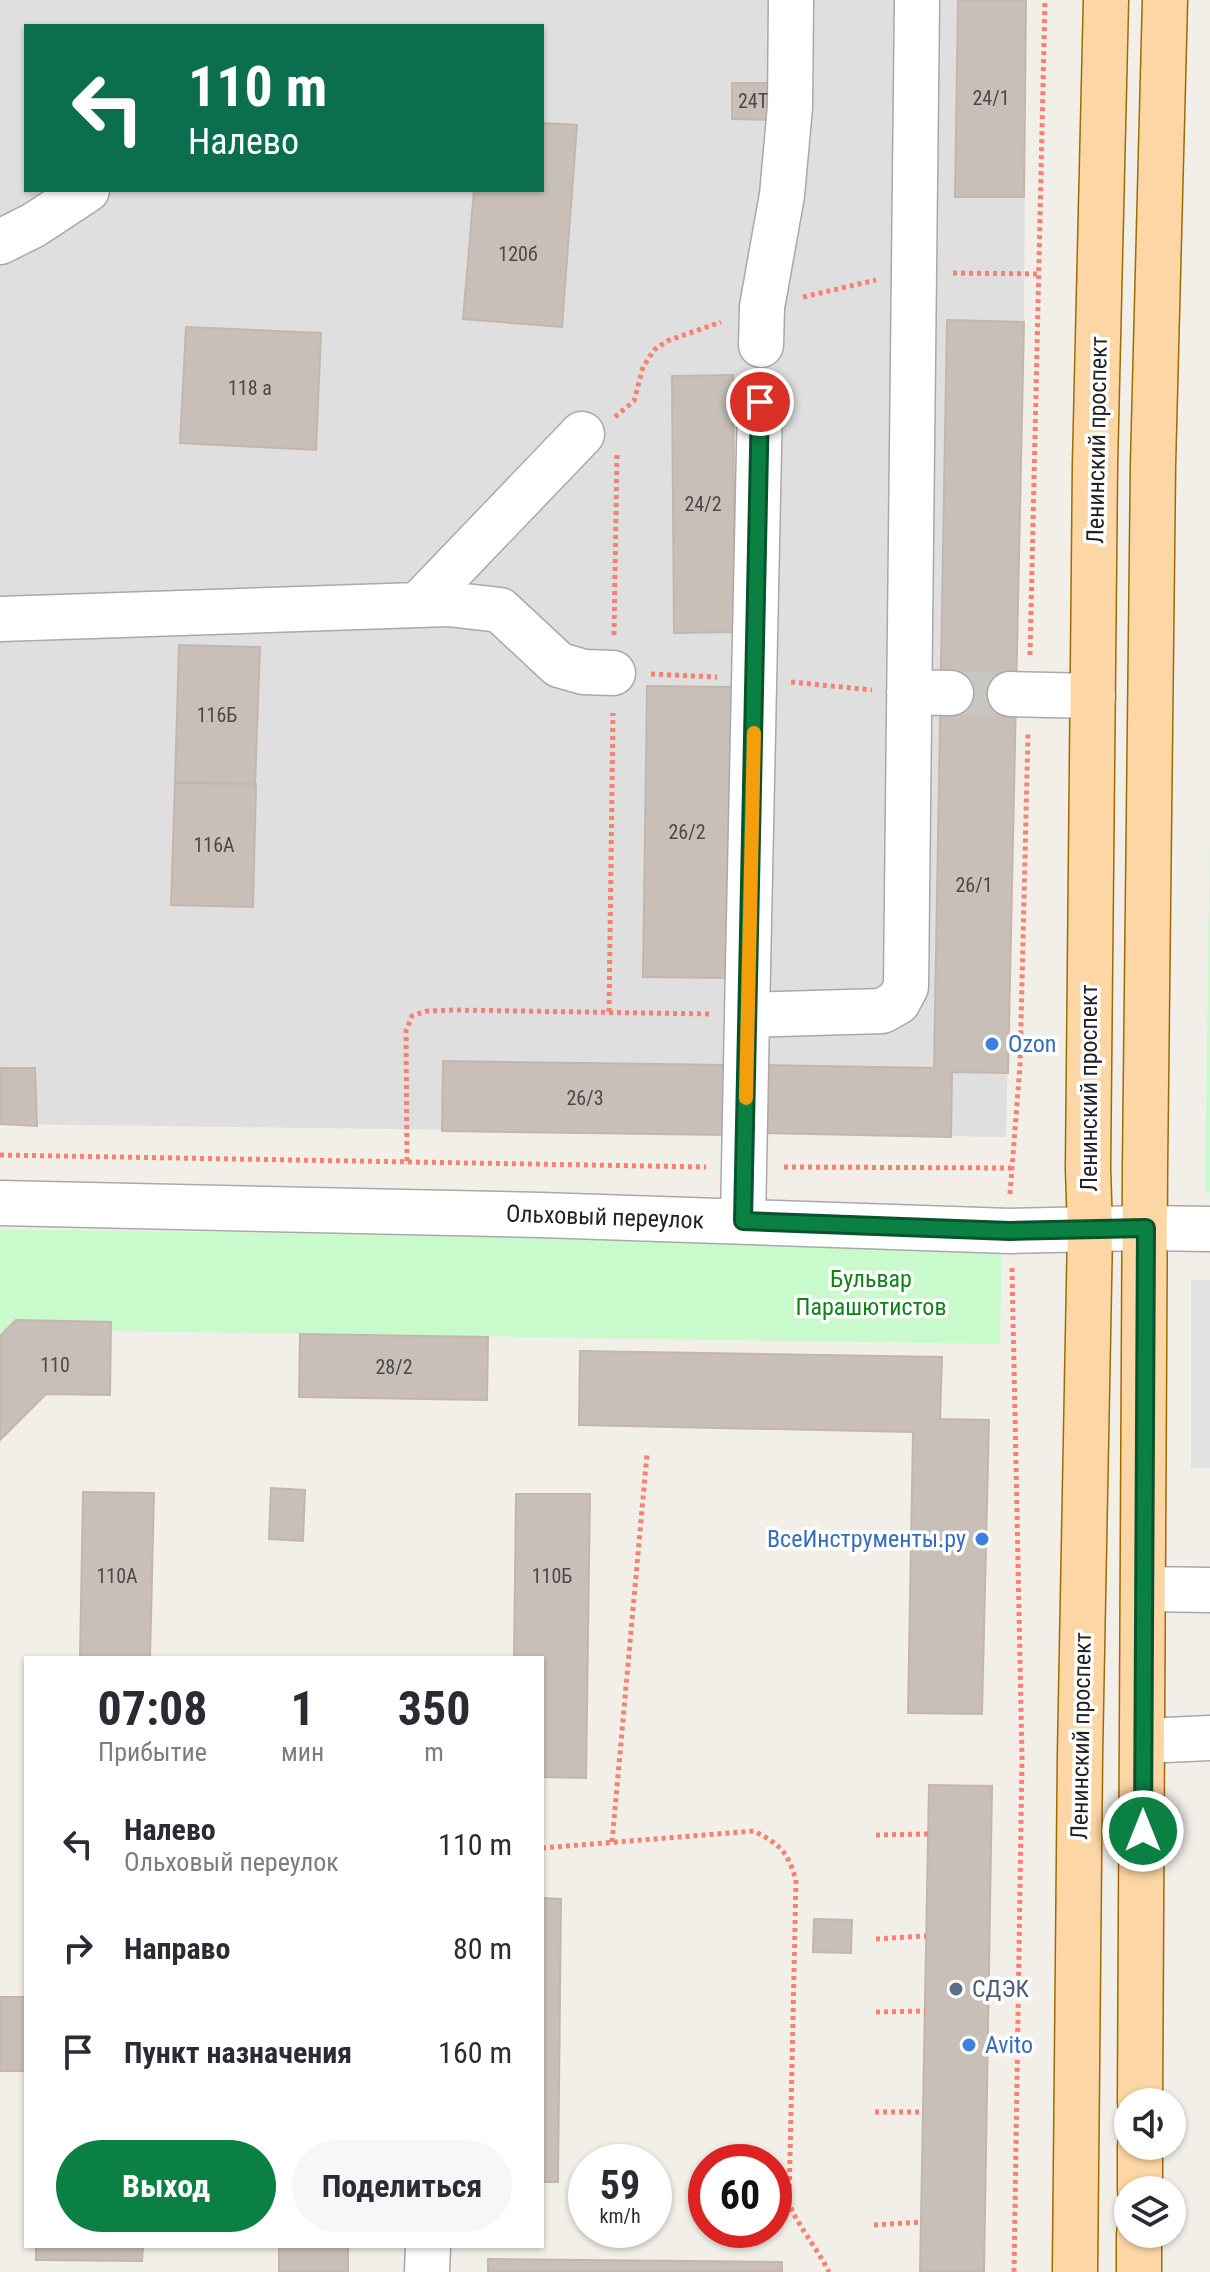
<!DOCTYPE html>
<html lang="ru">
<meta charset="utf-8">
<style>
body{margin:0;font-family:"Roboto Condensed",sans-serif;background:#f7f7f7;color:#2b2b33;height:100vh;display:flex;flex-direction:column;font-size:30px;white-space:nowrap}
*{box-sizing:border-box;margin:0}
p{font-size:26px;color:#7c7c81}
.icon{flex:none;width:44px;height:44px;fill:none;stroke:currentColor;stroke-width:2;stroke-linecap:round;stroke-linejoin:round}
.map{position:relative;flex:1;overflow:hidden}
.sheet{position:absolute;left:24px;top:1656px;width:520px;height:592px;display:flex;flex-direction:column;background:#fff;border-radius:0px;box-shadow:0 2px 6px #0004}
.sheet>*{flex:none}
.hud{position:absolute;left:24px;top:24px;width:520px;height:168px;border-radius:0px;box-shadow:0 2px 6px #0004;background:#0b6e4f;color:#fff;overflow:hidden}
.controls{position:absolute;left:1114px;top:2088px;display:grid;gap:16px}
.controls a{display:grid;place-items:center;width:72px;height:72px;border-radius:50%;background:#fff;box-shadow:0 2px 6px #0004;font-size:40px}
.speed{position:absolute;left:568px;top:2144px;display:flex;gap:16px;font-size:40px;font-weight:700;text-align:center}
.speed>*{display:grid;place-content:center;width:104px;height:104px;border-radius:50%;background:#fff;box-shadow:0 2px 6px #0004;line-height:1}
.speed small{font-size:20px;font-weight:400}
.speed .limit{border:12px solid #d22;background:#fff;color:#111}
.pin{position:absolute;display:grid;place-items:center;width:68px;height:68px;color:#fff;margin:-34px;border:4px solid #fff;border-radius:50%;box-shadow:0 2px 8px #0007}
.me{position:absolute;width:88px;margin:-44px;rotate:0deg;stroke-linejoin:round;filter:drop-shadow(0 0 6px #0008)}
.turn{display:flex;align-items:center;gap:28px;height:168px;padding:0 32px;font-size:36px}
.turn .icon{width:104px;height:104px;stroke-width:2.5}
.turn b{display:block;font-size:56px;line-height:68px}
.eta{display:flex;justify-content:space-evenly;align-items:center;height:136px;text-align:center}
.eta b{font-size:48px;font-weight:700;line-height:56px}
.button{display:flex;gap:16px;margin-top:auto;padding:16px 32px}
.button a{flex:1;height:92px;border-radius:48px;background:#0b8043;color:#fff;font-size:32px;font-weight:700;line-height:92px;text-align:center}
.button a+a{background:#f7f7f7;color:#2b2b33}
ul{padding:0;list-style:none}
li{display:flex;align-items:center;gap:24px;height:104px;padding:0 32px}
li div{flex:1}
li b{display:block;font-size:30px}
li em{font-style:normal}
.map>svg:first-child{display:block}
</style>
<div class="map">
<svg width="1210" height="2272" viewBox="0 0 1210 2272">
<rect width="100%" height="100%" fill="#f2efe9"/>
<path fill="#e0dfdf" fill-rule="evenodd" d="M0 0H1026L1024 322 1006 1137 0 1124ZM26 26H542V190H26Z"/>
<path fill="#c8facc" d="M1210 821V1192H1205Z
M0 1229 1002 1244 1000 1344 111 1331V1322L16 1320 0 1336Z"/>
<path fill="#e2e2e2" d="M1191 1280H1210V1468H1191Z"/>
<path fill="#c7bfb8" stroke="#c4b6ab" stroke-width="2" d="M958 0H1026L1024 197H955Z
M732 83H773V120L732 119Z
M542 123 577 125 562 327 463 319 474 190H542Z
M947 320 1024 322 1008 1073 952 1072 951 1137 758 1133 759 1065 934 1068Z
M186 327 321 333 316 450 180 443Z
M733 375 735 632 674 633 672 376Z
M179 645 260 647 255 784 175 782Z
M647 686 732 687 728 978 643 977Z
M175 783 256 784 253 907 171 905Z
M443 1061 728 1065 726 1135 442 1131Z
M0 1068H35L37 1126 0 1124Z
M16 1320 111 1322 110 1395 46 1394 0 1440V1336Z
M300 1334 488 1337 487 1400 299 1397Z
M580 1351 942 1357 940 1419 989 1420 982 1714 908 1713 913 1432 579 1425Z
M271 1488 305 1490 303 1541 269 1539Z
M83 1492 154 1493 150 1658H80Z
M516 1494H590L586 1778 542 1777V1658H514Z
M929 1785 992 1786 984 2272H920Z
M542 1898 561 1899 558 2182H542Z
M814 1919 852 1920 851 1953 813 1952Z
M0 1997H26V2071H0Z
M36 2246H143L142 2261 36 2260Z
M279 2246H348V2272H279Z
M488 2259 782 2262V2272H488Z"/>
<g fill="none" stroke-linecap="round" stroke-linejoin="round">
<path stroke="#c8c6c1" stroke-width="44" stroke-dasharray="44 22" stroke-linecap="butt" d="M951 693 1010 694"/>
<g stroke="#a9a9a9" stroke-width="47">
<path id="minor" d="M0 242 34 225 87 190
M761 345 762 307 782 195 790 107 791 0
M418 605 582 434
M0 619 448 604 500 610 559 665 584 672 613 673
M909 692 951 693
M1010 694 1093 696
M747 1015 760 402
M0 1203 541 1215 1010 1231 1146 1228 1210 1229
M743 1221 747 1015 882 1011 898 1002 906 987 917 0
M1143 1589 1210 1590
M1144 1741 1210 1738
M427 2272 428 2246"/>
</g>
<g stroke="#a06b00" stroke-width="47">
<path id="major" d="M1140 2102 1145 1168 1153 465 1165 0
M1140 2190V2146
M1075 2272 1080 1755 1090 1231 1088 1168 1095 465 1106 0
M1139 2272V2234"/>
</g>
<path stroke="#fa8072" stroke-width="5" stroke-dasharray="4 4" stroke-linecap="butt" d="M953 273 1039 274
M803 297 876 280
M615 417 634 401 643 367 654 350 667 341 721 322
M614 635 617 453
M1030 655 1045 0
M651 674 717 677
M791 682 872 690
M609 1012 613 713
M0 1155 706 1167
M407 1161 406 1031 412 1016 427 1011 456 1010 710 1014
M784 1167 1011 1168
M1010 1194 1020 1065 1028 733
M1012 1268 1022 1758 1014 2272
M876 1835 928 1834
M612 1842 647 1454
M542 1848 754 1831C781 1845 787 1851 796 1880L789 2204C800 2229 817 2248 829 2272
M876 1939 926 1936
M876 2012 925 2011
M875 2112H923
M874 2225 921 2222"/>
<use href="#minor" stroke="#fff" stroke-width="44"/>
<use href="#major" stroke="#fcd6a4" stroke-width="44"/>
</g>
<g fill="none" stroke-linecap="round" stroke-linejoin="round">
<g stroke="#07532c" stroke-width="20">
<path id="route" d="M760 402 743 1221 1010 1231 1146 1228 1143 1831"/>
</g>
<use href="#route" stroke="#0b8043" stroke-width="14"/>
<path stroke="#f59e0b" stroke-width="14" d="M746 1098 754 733"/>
</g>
<g fill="#3f7fe0" stroke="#fff" stroke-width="3">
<circle cx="992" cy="1044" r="8"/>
<circle cx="982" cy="1539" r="8"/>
<circle cx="969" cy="2045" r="8"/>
</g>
<circle fill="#5c6f8a" stroke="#fff" stroke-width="3" cx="956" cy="1989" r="8"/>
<g text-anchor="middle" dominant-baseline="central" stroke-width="7" stroke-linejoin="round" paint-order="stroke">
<g font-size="20" fill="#4b4948">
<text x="991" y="98">24/1</text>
<text x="753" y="101">24Т</text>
<text x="518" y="254">120б</text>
<text x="250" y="388">118 а</text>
<text x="703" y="504">24/2</text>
<text x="217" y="715">116Б</text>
<text x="687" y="832">26/2</text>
<text x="214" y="845">116А</text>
<text x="974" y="885">26/1</text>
<text x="585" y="1098">26/3</text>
<text x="55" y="1365">110</text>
<text x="394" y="1367">28/2</text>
<text x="117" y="1576">110А</text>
<text x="552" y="1576">110Б</text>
</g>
<g font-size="24" fill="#222" stroke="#fff">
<text transform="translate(1097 440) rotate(-89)">Ленинский проспект</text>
<text transform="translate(1089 1088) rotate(-90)">Ленинский проспект</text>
<text transform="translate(605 1217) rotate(2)">Ольховый переулок</text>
<text transform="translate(1081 1736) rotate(-89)">Ленинский проспект</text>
</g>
<g font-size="24" fill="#366cbe" stroke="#fff" text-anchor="start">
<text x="1008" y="1044">Ozon</text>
<text x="966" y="1539" text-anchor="end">ВсеИнструменты.ру</text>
<text x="985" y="2045">Avito</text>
</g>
<g font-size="24" fill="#0c8416" stroke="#fff">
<text x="871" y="1279">Бульвар<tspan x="871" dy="28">Парашютистов</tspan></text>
</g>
<g font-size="24" fill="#4e5e75" stroke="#fff" text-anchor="start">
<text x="972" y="1989">СДЭК</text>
</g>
</g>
</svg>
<div class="controls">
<a><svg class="icon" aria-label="sound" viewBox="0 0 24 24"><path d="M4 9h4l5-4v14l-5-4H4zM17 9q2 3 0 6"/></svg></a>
<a><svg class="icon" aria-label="layers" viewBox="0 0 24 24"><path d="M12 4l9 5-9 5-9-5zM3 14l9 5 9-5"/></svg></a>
</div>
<div class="speed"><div>59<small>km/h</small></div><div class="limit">60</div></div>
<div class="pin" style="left:760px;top:402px;background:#d93025"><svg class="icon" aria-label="arrive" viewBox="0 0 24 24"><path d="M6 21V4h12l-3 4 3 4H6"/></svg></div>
<svg class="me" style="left:1143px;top:1831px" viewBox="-20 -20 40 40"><circle r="17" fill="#0b8043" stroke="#fff" stroke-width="3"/><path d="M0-11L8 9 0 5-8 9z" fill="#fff"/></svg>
<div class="hud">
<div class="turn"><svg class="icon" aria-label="left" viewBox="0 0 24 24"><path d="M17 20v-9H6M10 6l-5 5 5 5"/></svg><div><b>110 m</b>Налево</div></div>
</div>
<section class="sheet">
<div class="eta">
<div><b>07:08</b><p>Прибытие</p></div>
<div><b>1</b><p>мин</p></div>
<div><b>350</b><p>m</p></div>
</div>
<ul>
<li><svg class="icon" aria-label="left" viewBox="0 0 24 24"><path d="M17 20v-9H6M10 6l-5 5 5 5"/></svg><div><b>Налево</b><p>Ольховый переулок</p></div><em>110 m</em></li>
<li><svg class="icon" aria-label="right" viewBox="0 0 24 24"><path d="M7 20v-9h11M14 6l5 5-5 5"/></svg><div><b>Направо</b></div><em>80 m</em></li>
<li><svg class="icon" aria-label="arrive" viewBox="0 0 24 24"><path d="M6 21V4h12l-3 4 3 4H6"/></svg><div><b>Пункт назначения</b></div><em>160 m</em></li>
</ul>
<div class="button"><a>Выход</a><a>Поделиться</a></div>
</section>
</div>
